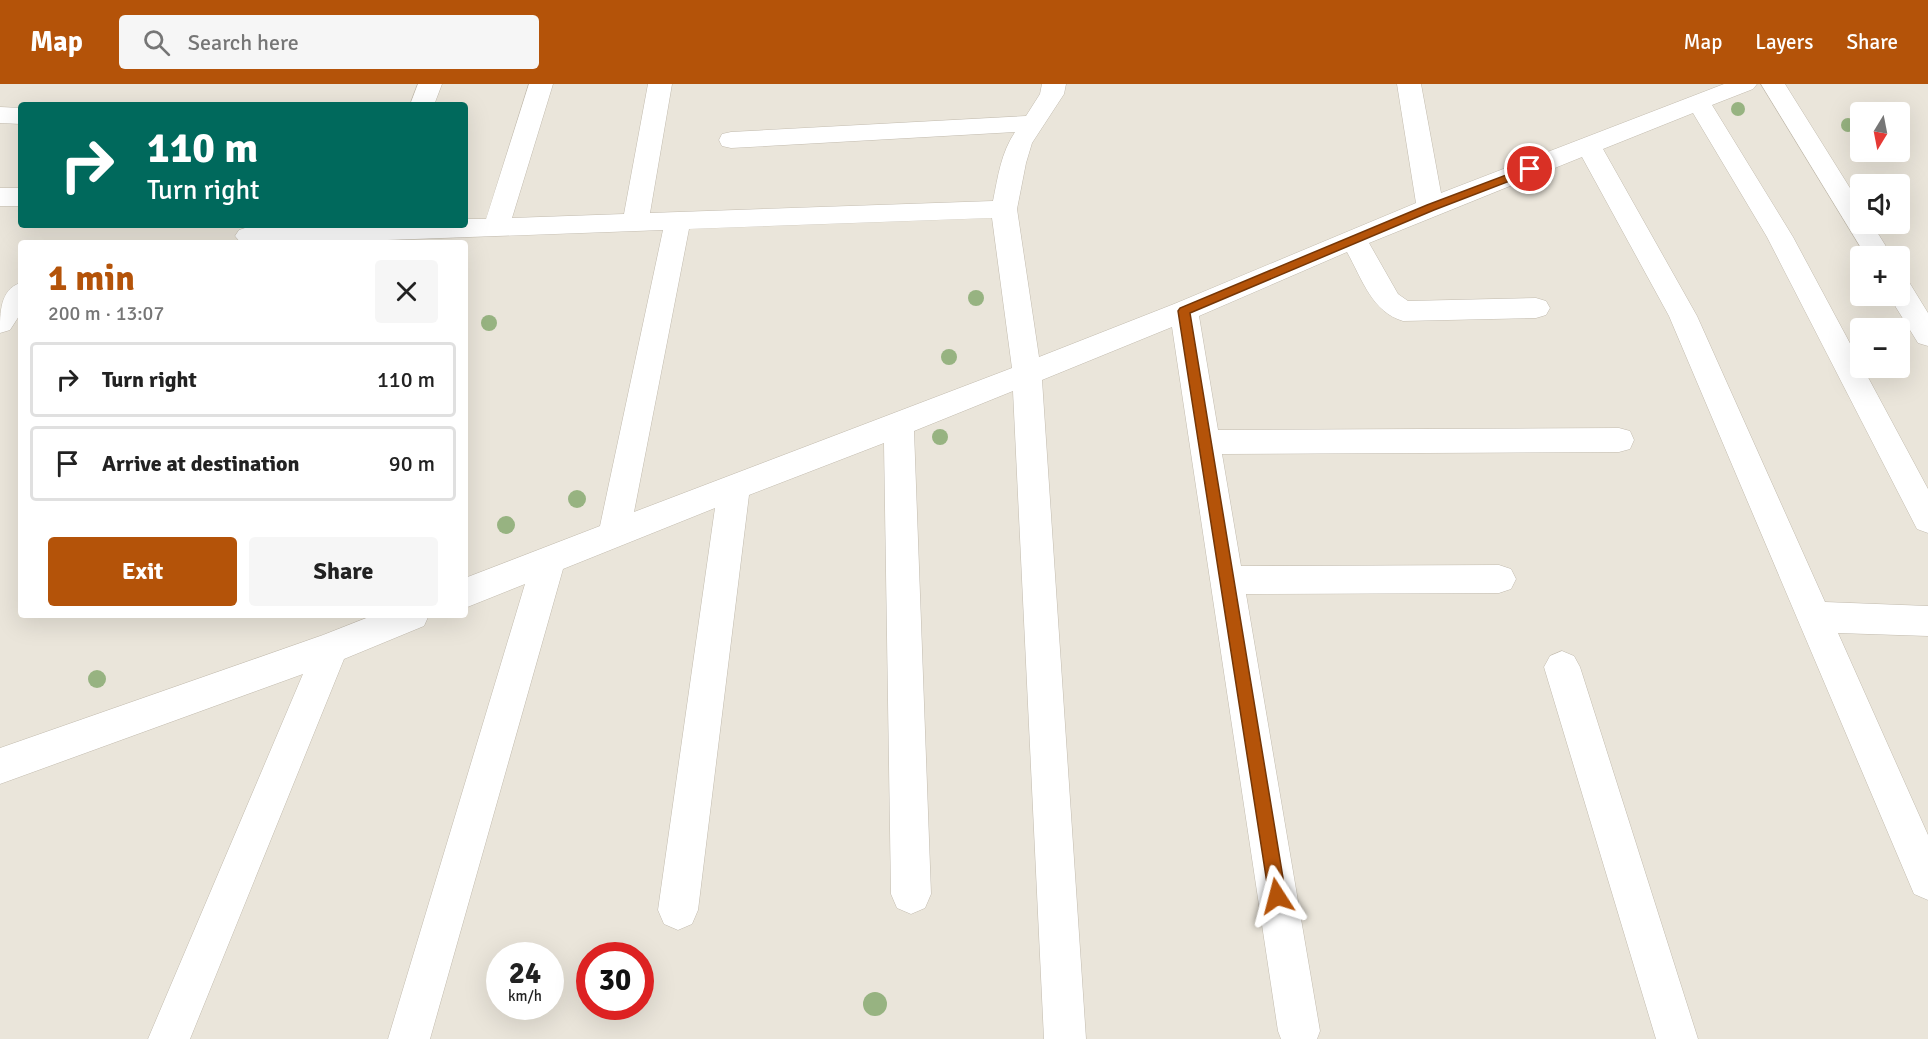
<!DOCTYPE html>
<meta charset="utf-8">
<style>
body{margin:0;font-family:Signika,sans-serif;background:#f6f6f6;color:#222;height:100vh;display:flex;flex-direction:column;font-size:22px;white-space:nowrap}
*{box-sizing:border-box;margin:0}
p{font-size:20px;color:#767676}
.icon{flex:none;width:33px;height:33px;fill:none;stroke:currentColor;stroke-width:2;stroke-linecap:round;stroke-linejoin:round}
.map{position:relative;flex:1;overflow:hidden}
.sheet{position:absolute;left:18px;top:156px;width:450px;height:378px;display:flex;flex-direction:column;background:#fff;border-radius:6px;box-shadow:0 6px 24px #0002}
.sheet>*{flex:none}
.guide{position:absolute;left:18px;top:18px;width:450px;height:126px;border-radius:6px;box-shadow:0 6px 24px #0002;background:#00695c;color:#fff;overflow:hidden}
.needle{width:39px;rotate:190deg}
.buttons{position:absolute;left:1850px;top:18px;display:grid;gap:12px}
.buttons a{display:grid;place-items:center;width:60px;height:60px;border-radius:6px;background:#fff;box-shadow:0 6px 24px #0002;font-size:30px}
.speed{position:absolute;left:486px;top:858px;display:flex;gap:12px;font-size:30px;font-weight:700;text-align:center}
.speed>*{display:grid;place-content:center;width:78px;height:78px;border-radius:50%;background:#fff;box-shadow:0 6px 24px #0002;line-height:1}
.speed small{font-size:15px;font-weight:400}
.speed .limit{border:9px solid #d22;background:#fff;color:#111}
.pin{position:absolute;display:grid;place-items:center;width:51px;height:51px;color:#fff;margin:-26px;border:3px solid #fff;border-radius:50%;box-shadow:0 2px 6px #0007}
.me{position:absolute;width:66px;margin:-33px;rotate:351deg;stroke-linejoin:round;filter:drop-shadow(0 0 4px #0008)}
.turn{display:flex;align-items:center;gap:21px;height:126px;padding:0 30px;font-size:27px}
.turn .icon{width:78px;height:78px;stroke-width:2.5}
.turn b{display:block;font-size:42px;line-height:51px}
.round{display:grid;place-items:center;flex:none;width:63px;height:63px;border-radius:6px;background:#f6f6f6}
.headline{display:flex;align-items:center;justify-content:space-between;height:102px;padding:0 30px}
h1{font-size:36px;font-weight:700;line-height:45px;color:#b45309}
.action{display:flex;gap:12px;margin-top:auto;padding:12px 30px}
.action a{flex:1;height:69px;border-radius:6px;background:#b45309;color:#fff;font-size:24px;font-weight:700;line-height:69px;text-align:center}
.action a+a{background:#f6f6f6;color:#222}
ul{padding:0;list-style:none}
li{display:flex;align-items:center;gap:18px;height:75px;margin:0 12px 9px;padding:0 18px;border:3px solid #e0e0e0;border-radius:6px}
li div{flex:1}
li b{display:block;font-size:22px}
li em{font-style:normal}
header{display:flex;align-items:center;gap:36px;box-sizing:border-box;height:84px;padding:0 30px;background:#b45309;color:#fff}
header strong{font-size:28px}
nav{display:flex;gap:33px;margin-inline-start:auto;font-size:21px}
.search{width:420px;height:54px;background:#f6f6f6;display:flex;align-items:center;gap:15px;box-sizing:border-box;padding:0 21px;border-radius:6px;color:#767676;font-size:22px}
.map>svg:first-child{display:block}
</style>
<header>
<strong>Map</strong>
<div class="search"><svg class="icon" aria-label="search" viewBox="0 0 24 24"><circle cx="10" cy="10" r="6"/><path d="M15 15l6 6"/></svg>Search here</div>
<nav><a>Map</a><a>Layers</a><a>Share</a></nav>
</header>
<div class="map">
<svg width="1928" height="955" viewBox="0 0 1928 955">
<rect width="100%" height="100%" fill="#f6f3ec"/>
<path fill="#eae5da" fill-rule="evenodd" d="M0 0H1928V955H0ZM21 21H465V141H21ZM1860 28H1899V68H1860ZM1860 100H1899V140H1860ZM21 159H465V531H21ZM1860 172H1899V212H1860ZM1860 244H1899V284H1860ZM500 872H550V922H500ZM590 872H640V922H590Z"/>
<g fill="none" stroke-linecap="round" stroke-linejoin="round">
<g stroke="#c2bbae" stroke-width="1">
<path id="minor" d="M418 0H442L434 21H410Z
M529 0H553L512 134 624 130 648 0H672L650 129 993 117C998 92 1001 69 1015 48L731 64 722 62 719 56 722 50 731 48 1026 32 1040 10 1042 0H1066L1064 10 1032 59 1026 79 1017 125 1039 273 1174 220 1416 119 1397 0H1421L1441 109 1724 0H1757L1753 5 1712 21 1793 153 1860 278V284H1863L1928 405V449L1917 445 1767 153 1693 29 1603 65 1697 232 1825 518 1928 522V552L1838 549 1928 751V816L1914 810 1669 232 1582 73 1369 159 1398 210 1408 217 1536 214 1546 217 1550 224 1546 231 1536 234 1403 237C1372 228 1362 195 1347 168L1199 232 1218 346 1619 344 1630 347 1634 356 1630 365 1619 368 1222 370 1241 482 1499 481 1511 485 1516 495 1511 505 1499 509 1246 510 1320 947 1317 955H1281L1278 947 1172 243 1042 296 1086 955H1044L1013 307 914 347 931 810 925 824 911 830 897 824 891 810 884 359 749 411 698 826 692 840 678 846 664 840 658 826 715 424 563 485 430 955H388L525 500 465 524V494L600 442 663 146 305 159H241L235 152 239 146 248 143 465 141V135H486ZM992 134 1012 284 634 428 689 145Z
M1761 0H1785L1860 120V140H1872L1892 172H1866Z
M0 23 21 24V40L0 39Z
M0 104H21V122H0Z
M1899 195 1909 198 1928 229V262L1918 259 1889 212H1899Z
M20 199 21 229 10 246 0 249C0 228 0 206 20 199Z
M374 531H429L424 542 344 575 190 955H148L303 590 0 700V664L323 551Z
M1562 567 1574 572 1580 583 1698 955H1656L1544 583 1550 572Z"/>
</g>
<use href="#minor" fill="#fff" fill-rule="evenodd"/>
</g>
<g fill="#97b381">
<circle cx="1738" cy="25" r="7"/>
<circle cx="1848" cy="41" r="7"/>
<circle cx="976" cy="214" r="8"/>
<circle cx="489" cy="239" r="8"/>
<circle cx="949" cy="273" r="8"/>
<circle cx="940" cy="353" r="8"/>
<circle cx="577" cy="415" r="9"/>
<circle cx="506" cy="441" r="9"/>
<circle cx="97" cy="595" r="9"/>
<circle cx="875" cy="920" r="12"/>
</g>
<path fill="#b45309" stroke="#753606" stroke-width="1.5" d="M1530 82 1535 85 1533 88 1434 126 1190 229 1286 812 1283 817 1277 820 1272 817 1269 812 1178 227 1180 224 1427 121Z"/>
</svg>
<div class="buttons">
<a><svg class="needle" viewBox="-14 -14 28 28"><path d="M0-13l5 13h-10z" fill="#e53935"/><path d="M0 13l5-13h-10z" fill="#767676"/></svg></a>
<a><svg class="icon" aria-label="sound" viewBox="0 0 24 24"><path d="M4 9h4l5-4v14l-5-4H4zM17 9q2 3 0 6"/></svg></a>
<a>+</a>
<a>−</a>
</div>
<div class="speed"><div>24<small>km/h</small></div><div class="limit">30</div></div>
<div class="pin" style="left:1530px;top:85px;background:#d93025"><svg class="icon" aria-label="arrive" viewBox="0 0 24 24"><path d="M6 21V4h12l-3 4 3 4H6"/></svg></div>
<svg class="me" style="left:1277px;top:812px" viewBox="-20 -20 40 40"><path d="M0-17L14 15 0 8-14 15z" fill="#b45309" stroke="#fff" stroke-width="4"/></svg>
<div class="guide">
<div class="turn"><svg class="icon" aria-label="right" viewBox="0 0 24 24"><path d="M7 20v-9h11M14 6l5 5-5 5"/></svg><div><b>110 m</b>Turn right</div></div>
</div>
<section class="sheet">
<div class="headline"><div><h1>1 min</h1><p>200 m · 13:07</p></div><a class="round"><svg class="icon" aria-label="close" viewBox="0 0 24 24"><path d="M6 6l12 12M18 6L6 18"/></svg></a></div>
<ul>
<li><svg class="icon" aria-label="right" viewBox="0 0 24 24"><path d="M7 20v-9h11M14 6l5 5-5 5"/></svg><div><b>Turn right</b></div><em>110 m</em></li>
<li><svg class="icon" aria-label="arrive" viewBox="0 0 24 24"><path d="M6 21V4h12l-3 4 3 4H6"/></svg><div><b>Arrive at destination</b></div><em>90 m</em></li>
</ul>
<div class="action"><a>Exit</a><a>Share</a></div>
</section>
</div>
